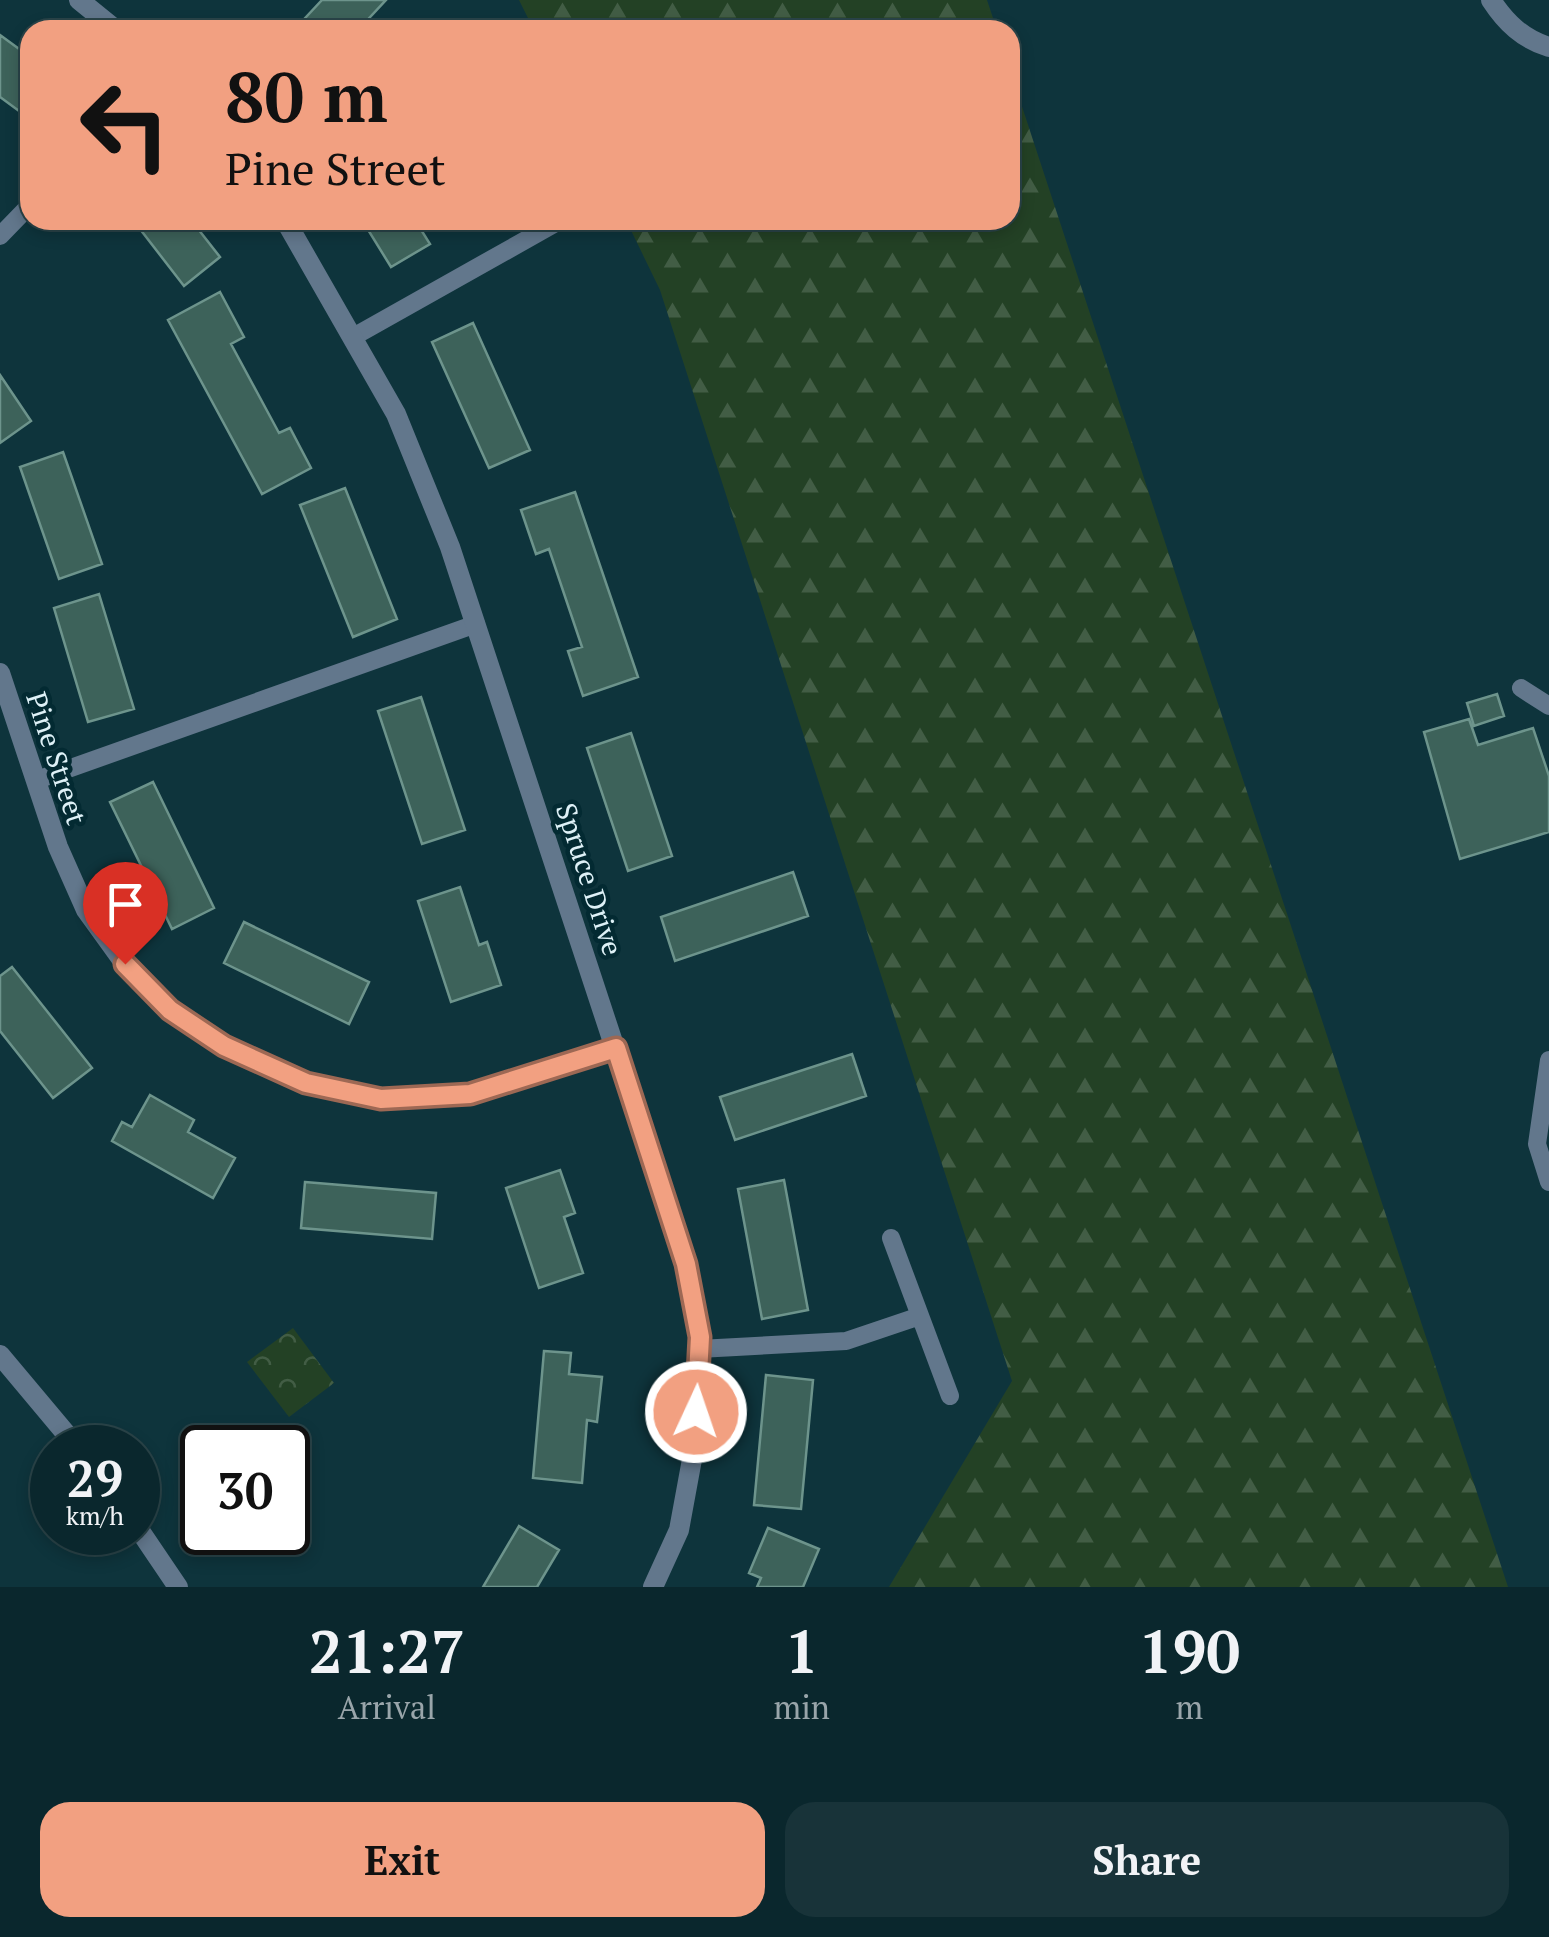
<!DOCTYPE html>
<style>
body{margin:0;font-family:"PT Serif",serif;background:#183339;color:#f1f3f6;height:100vh;display:flex;flex-direction:column;font-size:38px;white-space:nowrap}
*{box-sizing:border-box;margin:0}
p{font-size:32px;color:#99a5aa}
.icon{flex:none;width:55px;height:55px;fill:none;stroke:currentColor;stroke-width:2;stroke-linecap:round;stroke-linejoin:round}
.map{position:relative;height:1587px;overflow:hidden}
.details{display:flex;flex-direction:column;background:#0a272d;flex:1}
.details>*{flex:none}
.top-card{position:absolute;left:20px;top:20px;width:1000px;height:210px;border-radius:30px;box-shadow:0 5px 15px #0003,0 0 0 2px #2a4449;background:#f2a081;color:#111;overflow:hidden}
.speed{position:absolute;left:30px;top:1425px;display:flex;gap:20px;font-size:50px;font-weight:700;text-align:center}
.speed>*{display:grid;place-content:center;width:130px;height:130px;border-radius:50%;background:#0a272d;box-shadow:0 5px 15px #0003,0 0 0 2px #2a4449;line-height:1}
.speed small{font-size:25px;font-weight:400}
.speed .limit{border:5px solid #111;border-radius:15px;background:#fff;color:#111}
.pin{position:absolute;display:grid;place-items:center;width:85px;height:85px;color:#fff;margin:-102px -42px;border-radius:50% 50% 50% 0;rotate:-45deg;box-shadow:0 0 10px #0007}
.pin .icon{rotate:45deg}
.me{position:absolute;width:110px;margin:-55px;rotate:3deg;stroke-linejoin:round;filter:drop-shadow(0 0 8px #0008)}
.turn{display:flex;align-items:center;gap:35px;height:210px;padding:0 40px;font-size:45px}
.turn .icon{width:130px;height:130px;stroke-width:2.5}
.turn b{display:block;font-size:70px;line-height:85px}
.eta{display:flex;justify-content:space-evenly;align-items:center;height:170px;text-align:center}
.eta b{font-size:60px;font-weight:700;line-height:70px}
.cta{display:flex;gap:20px;margin-top:auto;padding:20px 40px}
.cta a{flex:1;height:115px;border-radius:30px;background:#f2a081;color:#111;font-size:40px;font-weight:700;line-height:115px;text-align:center}
.cta a+a{background:#183339;color:#f1f3f6}
.map>svg:first-child{display:block}
</style>
<div class="map">
<svg width="1549" height="1587" viewBox="0 0 1549 1587">
<defs>
<pattern id="forest-firs" width="22" height="20" patternUnits="userSpaceOnUse" patternTransform="scale(2.5)"><rect width="22" height="20" fill="#234125"/><path d="M5 1l3.5 6h-7zM16 11l3.5 6h-7z" fill="#425d45"/></pattern>
<pattern id="park-crowns" width="20" height="18" patternUnits="userSpaceOnUse" patternTransform="scale(2.5)"><rect width="20" height="18" fill="#234125"/><path d="M2 6a3 3 0 1 1 6 0M12 15a3 3 0 1 1 6 0" fill="none" stroke="#425d45"/></pattern>
</defs>
<rect width="100%" height="100%" fill="#0e343c"/>
<path fill="url(#forest-firs)" d="M519 0H987L997 30H534Z
M1010 70 1508 1587H889L1012 1381 660 290 626 220H1010Z"/>
<path fill="url(#park-crowns)" d="M293 1328 334 1383 289 1417 247 1362Z"/>
<path fill="#3d625a" stroke="#6d948c" stroke-width="2.5" d="M322 0H386L358 30H294Z
M0 35 30 57V119L0 97Z
M133 220H191L220 257 184 286Z
M362 220H415L430 244 391 267Z
M220 292 244 337 231 344 279 433 290 428 311 468 262 494 168 320Z
M473 323 530 450 489 468 432 342Z
M0 375 31 421 0 443Z
M63 452 102 564 59 579 20 467Z
M345 488 397 619 353 637 300 505Z
M575 492 638 677 583 696 568 651 582 647 549 549 536 554 521 510Z
M99 594 134 709 88 722 54 608Z
M1497 694 1504 716 1474 726 1467 703Z
M421 697 465 830 422 844 378 711Z
M1469 719 1478 745 1533 728 1549 776V832L1460 859 1424 732Z
M631 733 672 856 628 871 587 748Z
M153 782 214 908 172 929 110 802Z
M793 872 808 916 675 961 661 917Z
M460 887 479 945 487 942 501 985 451 1002 418 901Z
M244 922 369 982 349 1024 224 963Z
M12 967 92 1068 53 1098 0 1031V976Z
M852 1054 866 1096 735 1140 720 1097Z
M150 1095 194 1120 188 1132 235 1158 213 1198 112 1141 122 1122 132 1127Z
M560 1170 575 1213 564 1217 583 1273 539 1288 506 1188Z
M784 1180 808 1310 762 1319 738 1189Z
M305 1182 436 1193 432 1239 301 1228Z
M544 1351 571 1353 569 1374 602 1377 597 1422 587 1420 582 1483 533 1478Z
M766 1375 813 1380 801 1509 754 1505Z
M519 1526 559 1550 537 1587H483Z
M768 1528 819 1549 803 1587H757L761 1578 749 1573Z"/>
<g fill="none" stroke-linecap="round" stroke-linejoin="round">
<path stroke="#62778c" stroke-width="18" d="M0 236 30 205
M353 337 554 224
M1521 688 1549 706
M37 780 476 624
M1549 1060 1537 1144 1549 1182
M891 1238 950 1396
M699 1349 846 1341 920 1316"/>
<path stroke="#62778c" stroke-width="20" d="M79 0 116 30
M1491 0C1506 23 1523 39 1549 47
M285 220 396 414 450 547 686 1264 700 1337 695 1443 679 1530 653 1587
M0 673 58 847 86 910 125 964 170 1010 224 1046 307 1083 381 1099 470 1094 616 1048
M0 1355 78 1448
M138 1528 178 1587"/>
</g>
<g fill="none" stroke-linecap="round" stroke-linejoin="round">
<g stroke="#9d6854" stroke-width="25">
<path id="route" d="M125 964 170 1010 224 1046 306 1083 381 1099 470 1094 616 1048 686 1264 700 1337 696 1412"/>
</g>
<use href="#route" stroke="#f2a081" stroke-width="18"/>
</g>
<g text-anchor="middle" dominant-baseline="central" stroke-width="9" stroke-linejoin="round" paint-order="stroke">
<g font-size="28" fill="#def1f7" stroke="#032a32">
<text transform="translate(57 758) rotate(72)">Pine Street</text>
<text transform="translate(590 879) rotate(72)">Spruce Drive</text>
</g>
</g>
</svg>
<div class="speed"><div>29<small>km/h</small></div><div class="limit">30</div></div>
<div class="pin" style="left:125px;top:964px;background:#d93025"><svg class="icon" aria-label="arrive" viewBox="0 0 24 24"><path d="M6 21V4h12l-3 4 3 4H6"/></svg></div>
<svg class="me" style="left:696px;top:1412px" viewBox="-20 -20 40 40"><circle r="17" fill="#f2a081" stroke="#fff" stroke-width="3"/><path d="M0-11L8 9 0 5-8 9z" fill="#fff"/></svg>
<div class="top-card">
<div class="turn"><svg class="icon" aria-label="left" viewBox="0 0 24 24"><path d="M17 20v-9H6M10 6l-5 5 5 5"/></svg><div><b>80 m</b>Pine Street</div></div>
</div>
</div>
<section class="details">
<div class="eta">
<div><b>21:27</b><p>Arrival</p></div>
<div><b>1</b><p>min</p></div>
<div><b>190</b><p>m</p></div>
</div>
<div class="cta"><a>Exit</a><a>Share</a></div>
</section>
